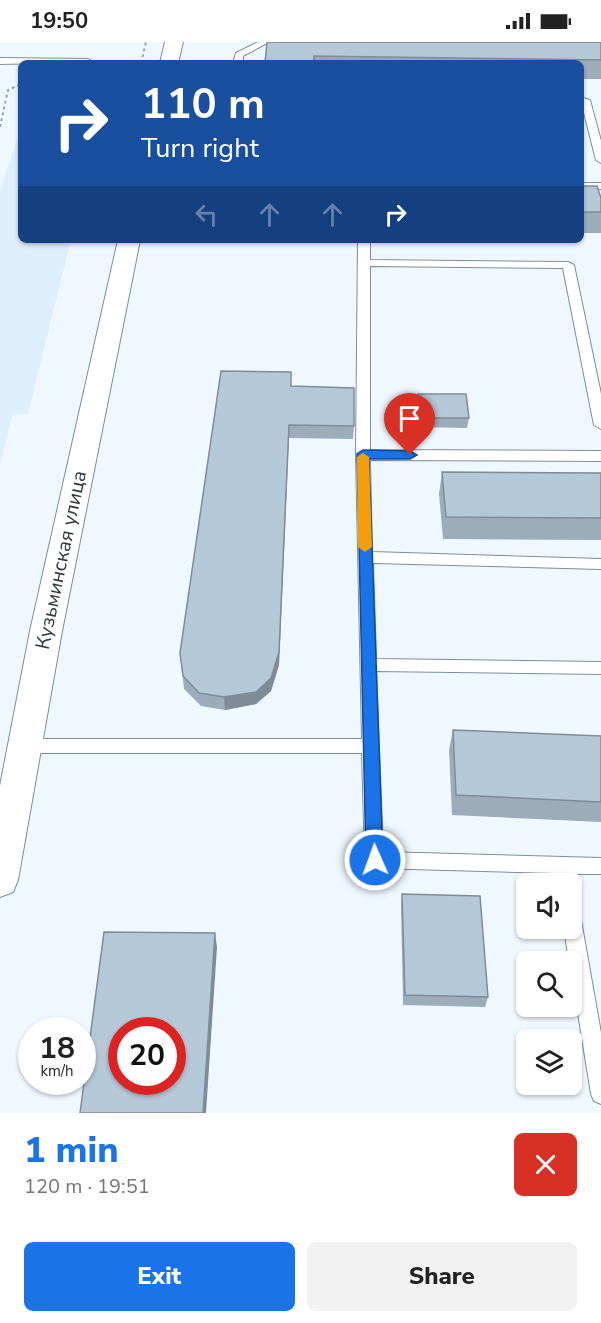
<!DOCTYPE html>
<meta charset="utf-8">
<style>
body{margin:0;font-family:"Nunito Sans",sans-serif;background:#f2f2f2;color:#222;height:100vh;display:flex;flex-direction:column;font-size:22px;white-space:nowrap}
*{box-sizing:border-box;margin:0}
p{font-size:20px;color:#767676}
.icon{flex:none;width:33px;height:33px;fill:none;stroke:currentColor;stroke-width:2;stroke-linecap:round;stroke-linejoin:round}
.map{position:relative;height:1071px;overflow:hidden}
.side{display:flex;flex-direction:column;background:#fff;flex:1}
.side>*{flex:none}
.top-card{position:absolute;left:18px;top:18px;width:566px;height:183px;border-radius:9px;box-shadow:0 2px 4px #0004;background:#1a4fa0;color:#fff;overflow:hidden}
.fabs{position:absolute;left:516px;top:831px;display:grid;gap:12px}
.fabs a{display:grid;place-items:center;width:66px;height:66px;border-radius:9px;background:#fff;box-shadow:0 2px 4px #0004;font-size:30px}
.speed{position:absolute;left:18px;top:975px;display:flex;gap:12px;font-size:30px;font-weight:700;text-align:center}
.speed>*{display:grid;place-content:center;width:78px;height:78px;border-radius:50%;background:#fff;box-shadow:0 2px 4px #0004;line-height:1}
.speed small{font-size:15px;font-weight:400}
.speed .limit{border:9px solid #d22;background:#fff;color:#111}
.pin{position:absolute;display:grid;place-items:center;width:51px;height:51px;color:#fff;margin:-62px -26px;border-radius:50% 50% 50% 0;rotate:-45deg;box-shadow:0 0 6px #0007}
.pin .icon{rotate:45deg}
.me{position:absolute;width:66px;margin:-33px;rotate:358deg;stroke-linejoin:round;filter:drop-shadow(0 0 4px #0008)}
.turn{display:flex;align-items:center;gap:21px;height:126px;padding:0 24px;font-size:27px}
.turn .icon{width:78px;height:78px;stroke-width:2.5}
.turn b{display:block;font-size:42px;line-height:51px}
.lanes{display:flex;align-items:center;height:57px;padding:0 24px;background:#0003;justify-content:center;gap:30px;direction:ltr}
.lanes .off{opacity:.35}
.round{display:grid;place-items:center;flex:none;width:63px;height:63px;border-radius:9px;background:#f2f2f2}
.headline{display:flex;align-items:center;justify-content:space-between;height:102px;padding:0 24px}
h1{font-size:36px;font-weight:800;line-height:45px;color:#1a73e8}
.cta{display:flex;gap:12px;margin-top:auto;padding:12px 24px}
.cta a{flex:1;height:69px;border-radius:9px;background:#1a73e8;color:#fff;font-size:24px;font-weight:800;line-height:69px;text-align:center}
.cta a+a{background:#f2f2f2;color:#222}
.status{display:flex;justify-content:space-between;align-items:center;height:42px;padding:0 30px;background:#fff;direction:ltr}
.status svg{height:16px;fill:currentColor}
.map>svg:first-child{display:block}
</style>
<div class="status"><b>19:50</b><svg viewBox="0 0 49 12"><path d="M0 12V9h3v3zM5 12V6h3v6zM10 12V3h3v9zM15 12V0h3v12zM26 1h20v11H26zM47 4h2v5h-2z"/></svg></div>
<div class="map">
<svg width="601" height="1071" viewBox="0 0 601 1071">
<rect width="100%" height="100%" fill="#f0f8ff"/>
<path fill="#dfeefc" d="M21 86V198H71L28 372H13L0 422V149Z"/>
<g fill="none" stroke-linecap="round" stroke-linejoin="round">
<g stroke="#7c8e9d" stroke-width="2">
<path id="service" d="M258 0H269L243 14V21H233L236 11Z
M0 16 88 17 93 20 0 22Z
M580 55 590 58 601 99V121L596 118Z
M580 141H601V147H580Z
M358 198H370V218L568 220 574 223 601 352V387L594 383 563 226 370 224V408L601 409V419L370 418 372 510 601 517V527L373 521 376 617 601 620V632L376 629 383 810 601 816V832H573L574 842 572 848V842H556L554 831 374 826 368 824 365 818 362 711H25L19 709 17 704 19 699 25 697H362L356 413Z
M572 869 579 872 581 878 601 991V1062L594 1059 591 1052 572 934V920H569L564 886H572Z"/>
</g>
<g stroke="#7c8e9d" stroke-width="2">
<path id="minor" d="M165 0H183L178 21H160Z
M118 198H140L62 589 18 838 13 850 0 855V744L30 589Z"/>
</g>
<path stroke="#9ca3aa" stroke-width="2" stroke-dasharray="3 3" stroke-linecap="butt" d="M141 21 146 0
M0 85 8 48 21 42"/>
<use href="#service" fill="#fff" fill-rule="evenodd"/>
<use href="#minor" fill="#fff" fill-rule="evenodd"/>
</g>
<path fill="#9cacba" d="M267 0H601V37H580V21H265Z
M580 144 601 156V191H580Z
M291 344 354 384 353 397 289 396 279 623 271 649 256 662 225 668 201 664 184 647 180 611Z
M418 352 469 376 467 386 419 385 417 362Z
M442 430 601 431V498L443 497 439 452Z
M453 688 601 694V780L452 773 449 708Z
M402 852 488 955 485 965 403 963 401 863Z"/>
<path fill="#7f8c97" d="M289 383 279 623 271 649 256 662 225 668 224 655Z
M215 891 217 905 206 1071H203Z"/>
<path fill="#b5c8d8" stroke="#7f8c97" stroke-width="1.5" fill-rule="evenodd" d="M267 0H601V18L314 14V21H265Z
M580 144H597L601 156V170H580Z
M221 329 291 330V344L354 346V384L289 383 279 610 271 636 256 650 224 655 199 651 183 634 180 611Z
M418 352H466L469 376H420Z
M442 430 601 431V476L446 475Z
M453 688 601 694V760L456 753Z
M402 852 480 854 488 955 405 953Z
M104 890 215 891 203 1071H80ZM122 988H172V1040H122Z"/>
<path fill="#1a73e8" stroke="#114b97" stroke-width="1.5" d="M363 408 410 409 417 413 410 417H369L383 818 380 824 375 826 369 824 366 818 357 412Z"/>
<path fill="#f59e0b" d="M363 411 369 415 372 505 365 510 358 505 357 415Z"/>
<g text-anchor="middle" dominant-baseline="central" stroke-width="6" stroke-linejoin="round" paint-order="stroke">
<g font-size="20" fill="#31383f" stroke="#fff">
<text transform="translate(61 518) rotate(-78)">Кузьминская улица</text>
</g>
</g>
</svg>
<div class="fabs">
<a><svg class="icon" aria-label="sound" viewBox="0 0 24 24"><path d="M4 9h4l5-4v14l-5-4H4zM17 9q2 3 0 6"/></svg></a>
<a><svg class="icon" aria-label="search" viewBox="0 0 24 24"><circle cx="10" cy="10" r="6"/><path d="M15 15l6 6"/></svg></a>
<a><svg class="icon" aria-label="layers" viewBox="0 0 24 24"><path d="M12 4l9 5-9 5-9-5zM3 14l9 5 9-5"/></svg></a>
</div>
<div class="speed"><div>18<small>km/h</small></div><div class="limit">20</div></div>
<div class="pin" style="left:410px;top:413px;background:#d93025"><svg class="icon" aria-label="arrive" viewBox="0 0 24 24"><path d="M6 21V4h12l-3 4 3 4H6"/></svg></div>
<svg class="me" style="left:375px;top:818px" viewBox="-20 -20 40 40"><circle r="17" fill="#1a73e8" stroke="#fff" stroke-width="3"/><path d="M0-11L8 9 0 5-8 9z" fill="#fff"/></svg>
<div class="top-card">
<div class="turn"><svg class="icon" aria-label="right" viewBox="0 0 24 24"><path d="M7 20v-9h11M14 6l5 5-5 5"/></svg><div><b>110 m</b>Turn right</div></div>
<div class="lanes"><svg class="icon off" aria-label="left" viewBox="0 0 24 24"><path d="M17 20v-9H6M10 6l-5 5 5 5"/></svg><svg class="icon off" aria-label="ahead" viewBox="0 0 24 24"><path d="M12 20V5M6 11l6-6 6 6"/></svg><svg class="icon off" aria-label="ahead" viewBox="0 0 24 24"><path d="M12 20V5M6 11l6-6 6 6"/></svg><svg class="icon" aria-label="right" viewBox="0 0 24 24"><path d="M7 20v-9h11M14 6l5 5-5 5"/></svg></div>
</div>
</div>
<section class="side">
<div class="headline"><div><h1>1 min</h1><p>120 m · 19:51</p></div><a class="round" style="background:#d93025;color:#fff"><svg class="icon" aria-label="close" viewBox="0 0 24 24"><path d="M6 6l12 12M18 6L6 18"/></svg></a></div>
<div class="cta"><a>Exit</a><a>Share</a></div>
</section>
